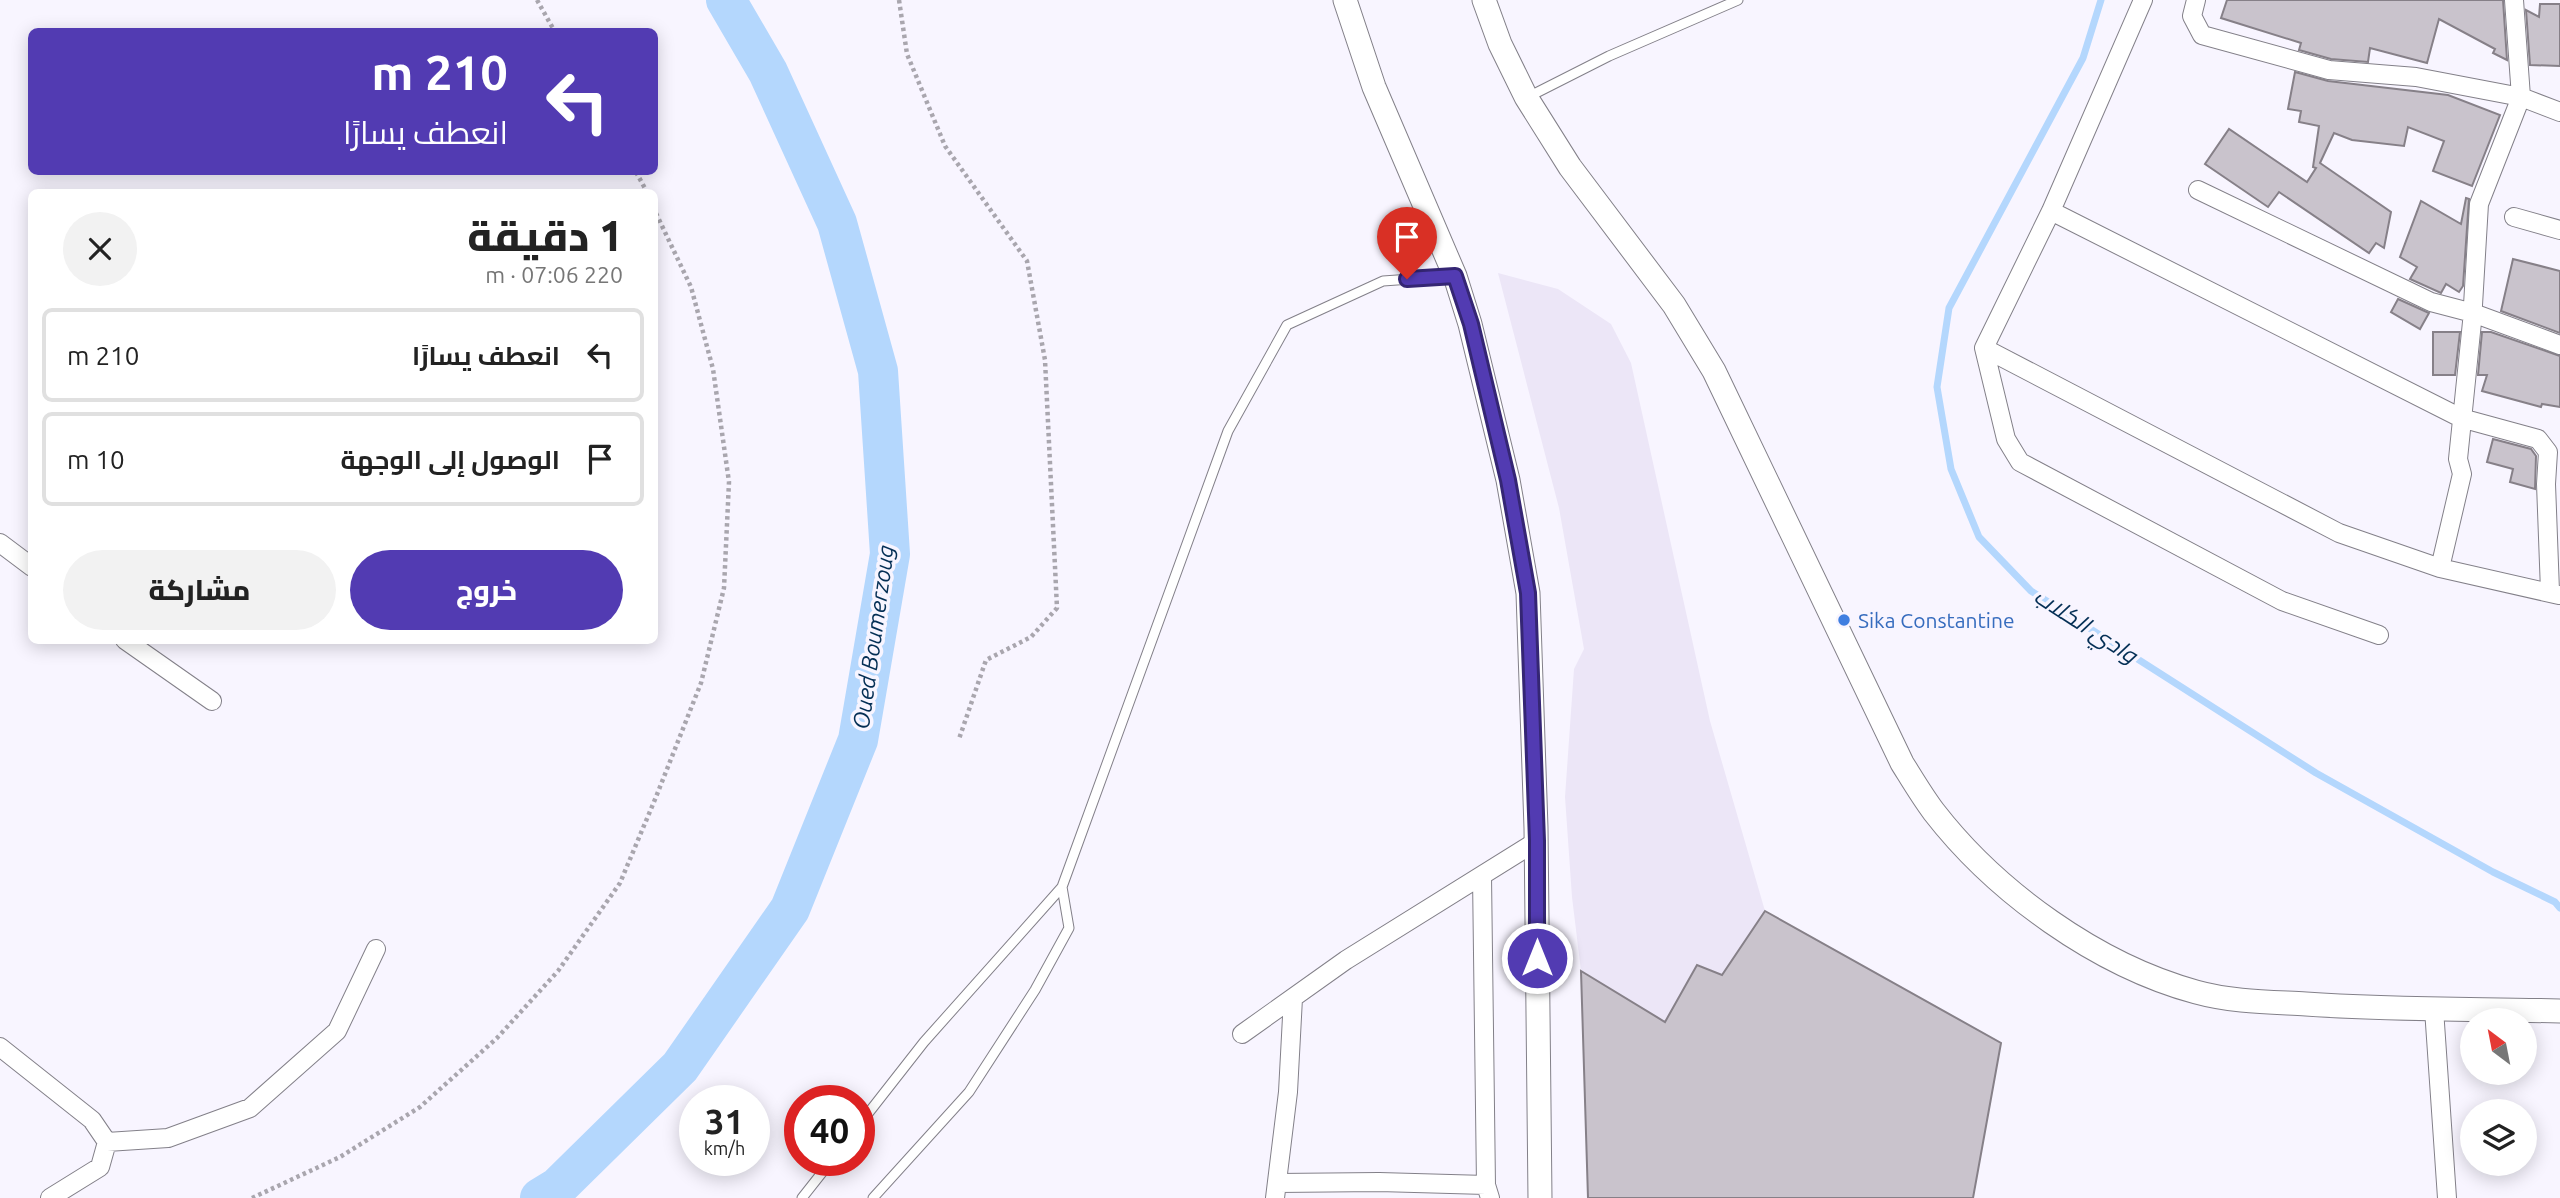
<!DOCTYPE html>
<html lang="ar">
<meta charset="utf-8">
<style>
body{margin:0;font-family:Ubuntu,Cairo,sans-serif;background:#f2f2f2;color:#222;direction:rtl;height:100vh;display:flex;flex-direction:column;font-size:26px;white-space:nowrap}
*{box-sizing:border-box;margin:0}
p{font-size:23px;color:#767676}
.icon{flex:none;width:38px;height:38px;fill:none;stroke:currentColor;stroke-width:2;stroke-linecap:round;stroke-linejoin:round}
.map{position:relative;flex:1;overflow:hidden;direction:ltr}
.sheet{position:absolute;left:28px;top:189px;width:630px;height:455px;display:flex;flex-direction:column;background:#fff;border-radius:10px;box-shadow:0 4px 18px #0003;direction:rtl}
.sheet>*{flex:none}
.hud{position:absolute;left:28px;top:28px;width:630px;height:147px;border-radius:10px;box-shadow:0 4px 18px #0003;direction:rtl;background:#523bb2;color:#fff;overflow:hidden}
.needle{width:46px;rotate:328deg}
.tools{position:absolute;left:2460px;top:1008px;display:grid;gap:14px}
.tools a{display:grid;place-items:center;width:77px;height:77px;border-radius:50%;background:#fff;box-shadow:0 4px 18px #0003;font-size:35px}
.speed{position:absolute;left:679px;top:1085px;display:flex;gap:14px;font-size:35px;font-weight:700;text-align:center}
.speed>*{display:grid;place-content:center;width:91px;height:91px;border-radius:50%;background:#fff;box-shadow:0 4px 18px #0003;line-height:1}
.speed small{font-size:18px;font-weight:400}
.speed .limit{border:10px solid #d22;background:#fff;color:#111}
.pin{position:absolute;display:grid;place-items:center;width:60px;height:60px;color:#fff;margin:-72px -30px;border-radius:50% 50% 50% 0;rotate:-45deg;box-shadow:0 0 7px #0007}
.pin .icon{rotate:45deg}
.me{position:absolute;width:77px;margin:-38px;rotate:0deg;stroke-linejoin:round;filter:drop-shadow(0 0 5px #0008)}
.turn{display:flex;align-items:center;gap:24px;height:147px;padding:0 35px;font-size:32px}
.turn .icon{width:91px;height:91px;stroke-width:2.5}
.turn b{display:block;font-size:49px;line-height:60px}
.round{display:grid;place-items:center;flex:none;width:74px;height:74px;border-radius:37px;background:#f2f2f2}
.summary{display:flex;align-items:center;justify-content:space-between;height:119px;padding:0 35px}
h1{font-size:42px;font-weight:800;line-height:52px}
.primary-button{display:flex;gap:14px;margin-top:auto;padding:14px 35px}
.primary-button a{flex:1;height:80px;border-radius:42px;background:#523bb2;color:#fff;font-size:28px;font-weight:800;line-height:80px;text-align:center}
.primary-button a+a{background:#f2f2f2;color:#222}
ul{padding:0;list-style:none}
li{display:flex;align-items:center;gap:21px;height:94px;margin:0 14px 10px;padding:0 21px;border:4px solid #e0e0e0;border-radius:10px}
li div{flex:1}
li b{display:block;font-size:26px}
li em{font-style:normal}
.map>svg:first-child{display:block}
</style>
<div class="map">
<svg width="2560" height="1198" viewBox="0 0 2560 1198">
<rect width="100%" height="100%" fill="#f8f5ff"/>
<path fill="#ece6f7" d="M1498 273 1558 289 1611 324 1631 363 1710 721 1765 911 2001 1043 1588 1198 1581 971 1572 897 1565 797 1574 669 1584 649 1559 508Z"/>
<g fill="none" stroke-linecap="round" stroke-linejoin="round">
<path stroke="#b4d7fd" stroke-width="7" d="M2101 0 2083 58 1949 308 1937 387 1951 469 1979 537 2031 591 2316 773 2493 872 2555 902 2560 908"/>
<path stroke="#b4d7fd" stroke-width="40" d="M540 1198 558 1187 680 1067 790 909 858 740 890 554 878 371 837 223 768 72 726 0"/>
</g>
<path fill="#c9c3cc" stroke="#868088" stroke-width="2" d="M2227 0H2503L2507 60 2493 53 2495 49 2439 19 2427 63 2370 48 2368 62 2331 59 2299 50 2301 43 2221 18Z
M2540 4H2560V66L2530 65 2526 10 2539 17Z
M2295 72 2328 81 2448 95 2500 115 2472 186 2433 171 2444 141 2408 127 2404 146 2352 140 2334 133 2320 163 2391 212 2384 248 2376 243 2369 253 2279 192 2268 207 2205 164 2229 129 2307 182 2316 168 2313 167 2319 126 2299 122 2301 111 2288 109Z
M2466 198 2469 199 2463 286 2459 292 2446 284 2441 293 2410 279 2417 267 2400 257 2421 201 2461 224Z
M2513 259 2560 271V333L2501 311Z
M2398 299 2429 313 2420 329 2391 312Z
M2433 332H2460L2455 375H2433Z
M2482 332H2491L2560 356V407L2542 404 2541 407 2482 391 2487 375H2478Z
M2493 439 2531 449 2536 456 2535 489 2510 482 2513 469 2487 462Z
M1765 911 2001 1043 1973 1198H1588L1581 971 1665 1022 1697 965 1722 975Z"/>
<g fill="none" stroke-linecap="round" stroke-linejoin="round">
<g stroke="#838089" stroke-width="11">
<path id="service" d="M1528 97 1609 56 1738 0
M859 1125 924 1042 1062 887 1228 431 1287 325 1383 281 1453 276
M802 1198 832 1160
M873 1198 969 1092 1035 990 1069 928 1062 887"/>
</g>
<g stroke="#838089" stroke-width="20">
<path id="minor" d="M2143 0 2051 211 1984 348 2006 439 2020 462 2282 601 2379 635
M2196 0 2192 16 2202 35 2329 70 2416 77 2521 97 2560 112
M2198 190 2431 302 2473 313 2560 345
M2051 211 2461 418 2538 439 2548 452 2546 484 2550 591
M2514 217 2560 230
M1984 348 2339 533 2440 568 2559 595
M0 543 32 567
M2440 568 2462 474 2458 459 2472 322 2479 204 2521 97 2514 0
M125 640 212 701
M1482 876 1486 1185 1490 1198
M2434 1009 2447 1198
M1242 1034 1346 960 1537 841
M0 1047 92 1120 107 1142 100 1167 50 1198
M107 1142 168 1138 250 1108 337 1031 376 949
M1278 1183 1379 1182 1486 1185
M1275 1198 1288 1092 1293 998"/>
</g>
<g stroke="#838089" stroke-width="25">
<path id="tertiary" d="M1345 0 1374 87 1455 276 1470 324 1508 480 1528 593 1536 828 1540 1198
M1484 0 1500 44 1526 97 1570 167 1674 305 1714 371 1902 763C1912 779 1922 796 1934 812 1996 892 2097 965 2196 992 2232 1002 2270 1002 2306 1004 2391 1010 2475 1009 2560 1011"/>
</g>
<path stroke="#a9a6ae" stroke-width="4.5" stroke-dasharray="3.5 3.5" stroke-linecap="butt" d="M537 0 555 32
M899 0 907 54 945 146 1027 261 1045 360 1057 608 1031 637 986 660 959 739
M636 172 647 192
M252 1198 340 1157 420 1107 497 1038 558 971 620 883 656 797 701 683 724 588 729 482 713 369 691 287 654 209"/>
<use href="#service" stroke="#fff" stroke-width="9"/>
<use href="#minor" stroke="#fff" stroke-width="18"/>
<use href="#tertiary" stroke="#fff" stroke-width="23"/>
</g>
<g fill="none" stroke-linecap="round" stroke-linejoin="round">
<g stroke="#352674" stroke-width="18">
<path id="route" d="M1407 279 1455 276 1471 324 1508 480 1528 593 1537 841V958"/>
</g>
<use href="#route" stroke="#523bb2" stroke-width="12"/>
</g>
<circle fill="#3f7fe0" stroke="#f8f5ff" stroke-width="2.5" cx="1844" cy="620" r="7"/>
<g text-anchor="middle" dominant-baseline="central" stroke-width="7" stroke-linejoin="round" paint-order="stroke">
<g font-size="21" fill="#366cbe" stroke="#f8f5ff" text-anchor="start">
<text x="1858" y="620">Sika Constantine</text>
</g>
<g font-size="23" font-style="italic" fill="#042f55" stroke="#f8f5ff">
<text transform="translate(2086 625) rotate(33)">وادي الكلاب</text>
<text transform="translate(873 637) rotate(-82)">Oued Boumerzoug</text>
</g>
</g>
</svg>
<div class="tools">
<a><svg class="needle" viewBox="-14 -14 28 28"><path d="M0-13l5 13h-10z" fill="#e53935"/><path d="M0 13l5-13h-10z" fill="#767676"/></svg></a>
<a><svg class="icon" aria-label="layers" viewBox="0 0 24 24"><path d="M12 4l9 5-9 5-9-5zM3 14l9 5 9-5"/></svg></a>
</div>
<div class="speed"><div>31<small>km/h</small></div><div class="limit">40</div></div>
<div class="pin" style="left:1407px;top:279px;background:#d93025"><svg class="icon" aria-label="arrive" viewBox="0 0 24 24"><path d="M6 21V4h12l-3 4 3 4H6"/></svg></div>
<svg class="me" style="left:1537px;top:958px" viewBox="-20 -20 40 40"><circle r="17" fill="#523bb2" stroke="#fff" stroke-width="3"/><path d="M0-11L8 9 0 5-8 9z" fill="#fff"/></svg>
<div class="hud">
<div class="turn"><svg class="icon" aria-label="left" viewBox="0 0 24 24"><path d="M17 20v-9H6M10 6l-5 5 5 5"/></svg><div><b>210 m</b>انعطف يسارًا</div></div>
</div>
<section class="sheet">
<div class="summary"><div><h1>1 دقيقة</h1><p>220 m · 07:06</p></div><a class="round"><svg class="icon" aria-label="close" viewBox="0 0 24 24"><path d="M6 6l12 12M18 6L6 18"/></svg></a></div>
<ul>
<li><svg class="icon" aria-label="left" viewBox="0 0 24 24"><path d="M17 20v-9H6M10 6l-5 5 5 5"/></svg><div><b>انعطف يسارًا</b></div><em>210 m</em></li>
<li><svg class="icon" aria-label="arrive" viewBox="0 0 24 24"><path d="M6 21V4h12l-3 4 3 4H6"/></svg><div><b>الوصول إلى الوجهة</b></div><em>10 m</em></li>
</ul>
<div class="primary-button"><a>خروج</a><a>مشاركة</a></div>
</section>
</div>
